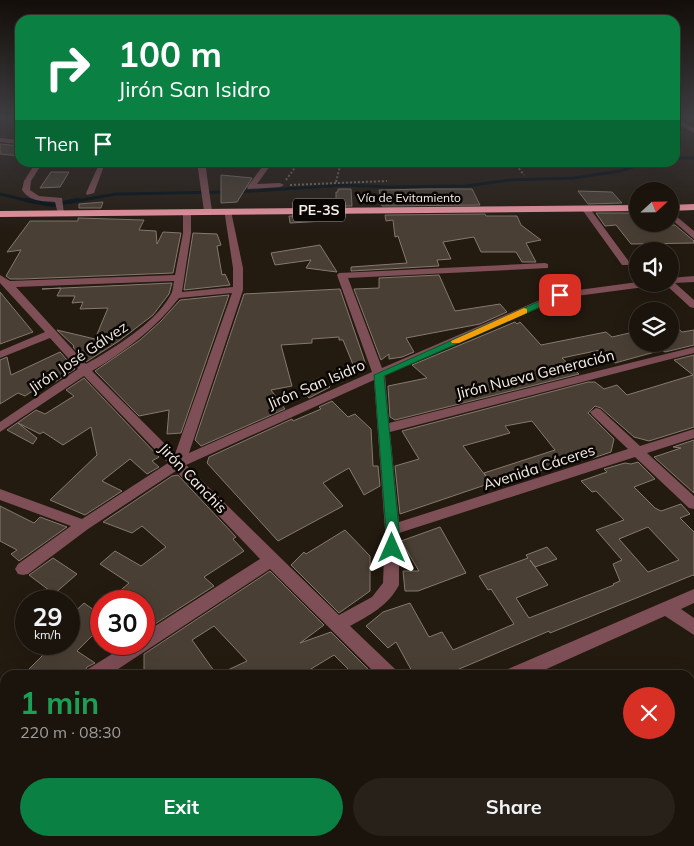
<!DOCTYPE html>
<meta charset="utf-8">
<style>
body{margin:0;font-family:Mulish,sans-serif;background:#27211a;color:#f1f3f6;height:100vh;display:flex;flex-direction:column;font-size:19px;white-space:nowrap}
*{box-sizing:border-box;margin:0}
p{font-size:16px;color:#9f9e9d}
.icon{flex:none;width:28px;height:28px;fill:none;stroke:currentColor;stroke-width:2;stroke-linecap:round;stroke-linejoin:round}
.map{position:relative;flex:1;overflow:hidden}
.drawer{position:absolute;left:0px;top:670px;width:695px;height:176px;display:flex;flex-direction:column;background:#1a140c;border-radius:15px 15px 0 0;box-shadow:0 5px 20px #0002,0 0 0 1px #38332d}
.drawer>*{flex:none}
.hud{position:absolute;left:15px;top:15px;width:665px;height:152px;border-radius:15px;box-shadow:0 5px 20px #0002,0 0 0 1px #38332d;background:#0b8043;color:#fff;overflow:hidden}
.needle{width:32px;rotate:68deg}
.tools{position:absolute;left:629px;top:182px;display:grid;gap:10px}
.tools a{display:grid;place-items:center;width:50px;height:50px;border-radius:50%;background:#1a140c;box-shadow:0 5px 20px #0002,0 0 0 1px #38332d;font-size:25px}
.speed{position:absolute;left:15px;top:590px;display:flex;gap:10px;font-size:25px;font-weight:700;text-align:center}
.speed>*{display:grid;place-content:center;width:65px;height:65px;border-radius:50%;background:#1a140c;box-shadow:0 5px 20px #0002,0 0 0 1px #38332d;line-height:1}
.speed small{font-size:12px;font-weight:400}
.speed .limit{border:8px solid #d22;background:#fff;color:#111}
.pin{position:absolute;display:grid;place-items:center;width:42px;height:42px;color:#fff;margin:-21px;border-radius:10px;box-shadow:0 2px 8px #0006}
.me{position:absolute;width:55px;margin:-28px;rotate:0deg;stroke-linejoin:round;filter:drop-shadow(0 0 4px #0008)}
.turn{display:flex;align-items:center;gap:18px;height:105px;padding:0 20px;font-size:22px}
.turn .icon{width:65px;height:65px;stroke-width:2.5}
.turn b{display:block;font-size:35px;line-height:42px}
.then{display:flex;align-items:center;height:48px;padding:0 20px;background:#0003;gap:10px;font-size:19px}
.round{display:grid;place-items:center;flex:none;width:52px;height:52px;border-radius:26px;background:#27211a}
.summary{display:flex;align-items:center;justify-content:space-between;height:85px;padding:0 20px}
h1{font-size:30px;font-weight:700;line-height:38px;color:#1e9e55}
.action{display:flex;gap:10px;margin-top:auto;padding:10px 20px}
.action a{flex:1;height:58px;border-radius:30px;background:#0b8043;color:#fff;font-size:20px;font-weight:700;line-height:58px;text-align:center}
.action a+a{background:#27211a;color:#f1f3f6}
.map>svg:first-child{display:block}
</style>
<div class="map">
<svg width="694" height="846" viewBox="0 0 694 846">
<rect width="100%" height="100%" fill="#231a10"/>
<path fill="#244123" d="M690 723 694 726V815L690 812Z"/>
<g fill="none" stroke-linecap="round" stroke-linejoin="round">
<path stroke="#000e17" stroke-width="3" d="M675 158H694
M238 192 344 185 387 187 466 186 510 180 573 178 620 171 648 162
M0 194 33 202
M71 202 116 194 227 192"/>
<path stroke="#000e17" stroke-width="4" d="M26 200 52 205 78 200"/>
</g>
<path fill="#4a3f34" stroke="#86796e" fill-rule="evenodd" d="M0 144 20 146V156L0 154Z
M51 172H69L60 187 40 188Z
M221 175 252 178 237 202 221 203Z
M338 189H351L352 206H336V192H338Z
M427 189H472L480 205 382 206 379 190Z
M578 191 612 192 622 203 588 204Z
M103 202 101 208H79V204Z
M596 213H631L638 220V224L642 226 675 225 694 241V243L631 244 616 225 605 226Z
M485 214 486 216H517L521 225 541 240 526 243 536 262H522L516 252H481L474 237 443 242 451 259 437 260 439 266 351 271V267L407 263 398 236 395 237 393 220 386 221 385 215Z
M289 216H317L324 221 290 223Z
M78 218 144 220 139 230 156 231 157 244 163 232 181 233 173 273 22 279H10L6 276 21 250 7 252 30 221H78Z
M193 233 217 234 221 245 217 246 222 275 225 274 230 285 184 290Z
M320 245 337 272 306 268 311 260 275 265 271 253Z
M439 275 455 311 500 304 507 312 480 324 406 338 414 352 402 357 389 359V354L381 360 354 289 379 288V278Z
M172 283 169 294 153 315 119 341 86 362 73 347 74 346 57 330 95 339 108 308 80 309 83 302 72 303 75 296H57L61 288 42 289Z
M340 289 366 365 354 367 343 340H339V337L312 339V343L281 345 292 386 271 390 285 409 201 446 195 440 244 294Z
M0 292 33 332 0 344Z
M229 295 181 433 167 434 169 410 139 416 95 371 140 340 161 321 180 300Z
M515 322 517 324 520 322 541 345 606 332 612 337 638 331V344H670V322L682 332 694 330V345L665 352 662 350 615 363 600 350 562 358 579 374 395 420 390 417 388 386 427 378 412 365Z
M60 352 75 369 55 382 51 379 25 396 18 393 0 404V360L7 357 11 375Z
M694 355V427L649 441 634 437 601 408 595 406 588 413 614 439 611 452 593 458 588 453 546 469 493 486 484 473 555 450 532 421 505 426 510 433 463 446 491 483 400 514 395 466 419 459 402 431 588 382H595L604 389 617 385 627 395 693 375 674 360Z
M84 378 159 457 152 461 159 467 147 474 130 459 102 481 122 491 85 515 50 500 97 455 91 427 63 445 43 432 40 434 18 423 37 438 33 444 7 430 36 410 45 414 74 396 66 390Z
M320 378 330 387 309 398 298 387Z
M332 401 348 417 355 414 371 429 373 466H378L380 486 364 495 349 468 323 483 343 506 278 541 207 463 209 457 292 419 293 421 321 409 319 407Z
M694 440V493L654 457 681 448 673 447Z
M638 462 655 479 634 487 655 508 661 511 681 504 690 514 680 518 694 532V576L693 575 550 633 549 631 445 675H414L396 642 388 648 366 626 383 612 410 603 429 637 442 632 453 650 514 624 491 589 488 590 479 576 528 558 526 555 547 547 557 559 535 567 530 560 548 585 516 598 529 618 614 585 613 584 620 581 613 564 622 560 596 530 624 520 596 491 592 492 581 481 607 472 604 469 625 463 631 464ZM648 527 679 560 648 572 619 539Z
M178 475 236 537 233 539 244 551 204 577 214 586 144 631V601H108L129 583 100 564 115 551 141 566 166 547 142 526 132 533 103 522 172 476Z
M0 506 34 523 40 517 67 527 19 561 11 554 17 550 0 541Z
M440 527 466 573 418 591H405L403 571H419L401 541Z
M345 530 370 556V591L339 613 291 565 304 552 306 554Z
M53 558 77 574 54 594 29 575Z
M270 571 324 625 300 643 331 632 374 675H354L334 655 301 675H144V654ZM214 626 247 661 217 675 192 640Z
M84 603 101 615V627L77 651 95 663 87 667 83 675H23L44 654 37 644H69V637L76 630 69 625V617Z"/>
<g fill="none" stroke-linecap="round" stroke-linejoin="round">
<path stroke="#7c746b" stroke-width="2" stroke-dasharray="2 2" stroke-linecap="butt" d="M514 162 524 175
M286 180 299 162
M336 182 341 162
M290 185 387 181"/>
<path fill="#7e4f56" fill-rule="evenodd" d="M675 117 694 128V133L675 122Z
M0 138 20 140V144L0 142Z
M36 162H43L31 181 30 190 39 196 62 198 64 214H58L55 202C43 201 30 202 22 190L24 181Z
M100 162H109L104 166 94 193 87 195 86 193Z
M197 162H205L212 211 208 213 204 211Z
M266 162H273L257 184 280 183 284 185 280 187 248 189 247 187Z
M582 206H588L630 263 628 265H622L581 208Z
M224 209 231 211 243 268V290L189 453 372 372 337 275 339 273 545 263 548 264V268L348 278 382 368 556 293 638 282V284H650L645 287 561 298 385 375 389 423 694 347V353L390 432 399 522 628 449 592 415 590 412 596 408 600 409 640 446 694 429V438L647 453 694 496V509L689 508 635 457 399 533V585C388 606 370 615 350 626L395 669 398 675H377L270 569 109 675H85L88 669 128 644H144V633L260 559 176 471 88 529 28 574 23 575 18 574 15 569 18 564 71 526 0 500V489L82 519 168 463 84 376 0 432V422L78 369 50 338 0 358V351L45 332 0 283V275L10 281 175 275 183 233V212L187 210 191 212V233L182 292 233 287V268ZM174 281C173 286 173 292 170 296 155 323 113 349 86 364L16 287ZM232 293 175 454 92 371C125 351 155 329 179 298ZM374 380 385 530 383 583 372 597 339 615 186 465Z
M670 211 694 231V239L670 218Z
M694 276V282L675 283 694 300V308L690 307 665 284H670V278Z
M694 589V603L681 609 694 618V635L665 616 533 675H505L508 669Z
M5 723V743L0 745V725Z
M690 814 694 815V838L690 837Z
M172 841H198L196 846H170Z
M548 841H572L574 846H550Z"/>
<path fill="#fb9dab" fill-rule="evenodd" d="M694 204V210L670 211V205Z
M638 205V211L0 217V211Z"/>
</g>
<linearGradient id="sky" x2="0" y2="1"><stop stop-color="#130e09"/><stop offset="0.5" stop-color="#3f3e42"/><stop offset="1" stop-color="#3f3e42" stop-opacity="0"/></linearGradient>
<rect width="694" height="235" fill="url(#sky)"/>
<path fill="#0b8043" stroke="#07532c" d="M560 292 563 293V297L384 376 399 530V548L397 552 392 554 387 552 385 548 386 530 374 375Z"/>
<path fill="#f59e0b" d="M524 308 527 309V313L459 343H452L451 341Z"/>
<g text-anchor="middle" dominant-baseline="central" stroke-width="5" stroke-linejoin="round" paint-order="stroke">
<g font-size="12" fill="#f3ede6" stroke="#090603">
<text x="409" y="197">Vía de Evitamiento</text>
</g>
<rect fill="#090603" stroke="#ada8a2" stroke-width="1" x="293" y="198.5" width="52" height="23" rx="4"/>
<g font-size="14" font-weight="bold" fill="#f3ede6">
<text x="319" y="210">PE-3S</text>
</g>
<g font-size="15" fill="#f3ede6" stroke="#090603">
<text transform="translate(78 357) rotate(-34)">Jirón José Gálvez</text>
<text transform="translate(535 374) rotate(-14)">Jirón Nueva Generación</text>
<text transform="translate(316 384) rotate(-23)">Jirón San Isidro</text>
<text transform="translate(539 467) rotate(-18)">Avenida Cáceres</text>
<text transform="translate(193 478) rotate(46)">Jirón Canchis</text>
</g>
</g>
</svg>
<div class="tools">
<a><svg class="needle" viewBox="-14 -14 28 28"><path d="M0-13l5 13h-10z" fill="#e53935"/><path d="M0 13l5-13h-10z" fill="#9f9e9d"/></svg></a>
<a><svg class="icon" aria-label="sound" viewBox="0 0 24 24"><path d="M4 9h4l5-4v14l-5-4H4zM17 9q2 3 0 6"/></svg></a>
<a><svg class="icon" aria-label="layers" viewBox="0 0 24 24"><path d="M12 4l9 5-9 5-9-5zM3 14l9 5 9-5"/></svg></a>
</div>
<div class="speed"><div>29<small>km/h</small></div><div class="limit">30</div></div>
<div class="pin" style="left:560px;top:295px;background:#d93025"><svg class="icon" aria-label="arrive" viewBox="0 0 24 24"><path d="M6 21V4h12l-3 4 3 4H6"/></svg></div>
<svg class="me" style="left:392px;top:548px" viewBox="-20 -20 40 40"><path d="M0-17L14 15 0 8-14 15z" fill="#0b8043" stroke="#fff" stroke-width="4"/></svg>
<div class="hud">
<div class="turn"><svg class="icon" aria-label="right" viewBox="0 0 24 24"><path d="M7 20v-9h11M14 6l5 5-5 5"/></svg><div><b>100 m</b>Jirón San Isidro</div></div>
<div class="then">Then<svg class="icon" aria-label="arrive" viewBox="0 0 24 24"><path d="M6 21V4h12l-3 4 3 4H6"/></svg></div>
</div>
<section class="drawer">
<div class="summary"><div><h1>1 min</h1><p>220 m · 08:30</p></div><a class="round" style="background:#d93025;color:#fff"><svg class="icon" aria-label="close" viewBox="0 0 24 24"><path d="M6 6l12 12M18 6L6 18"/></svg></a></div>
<div class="action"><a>Exit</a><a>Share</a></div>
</section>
</div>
